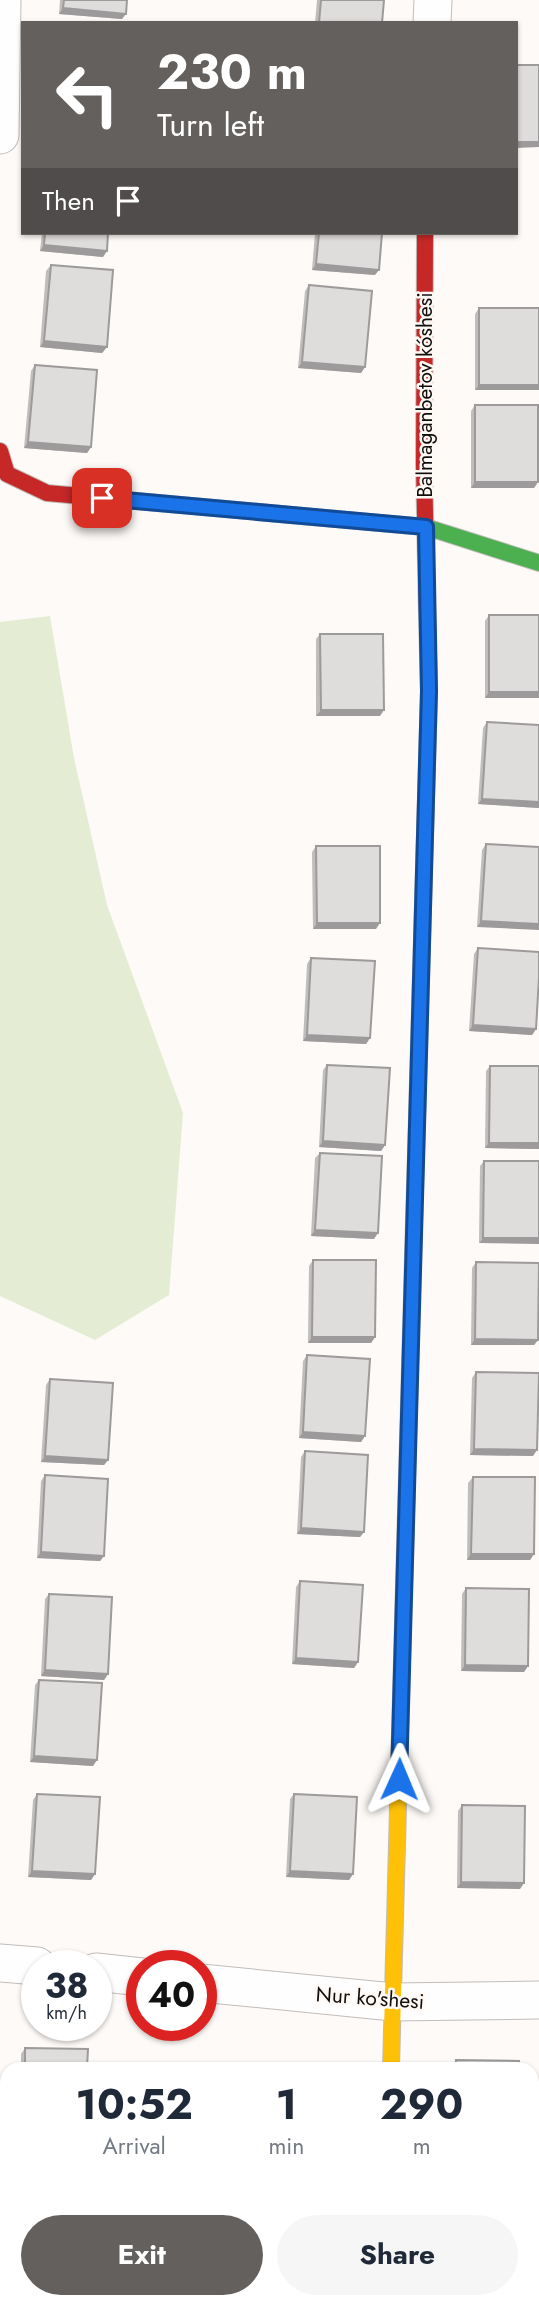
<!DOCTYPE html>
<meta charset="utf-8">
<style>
body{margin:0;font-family:Jost,sans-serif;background:#f6f6f7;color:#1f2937;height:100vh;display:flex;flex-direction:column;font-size:26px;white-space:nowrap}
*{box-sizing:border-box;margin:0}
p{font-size:23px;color:#747a83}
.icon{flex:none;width:38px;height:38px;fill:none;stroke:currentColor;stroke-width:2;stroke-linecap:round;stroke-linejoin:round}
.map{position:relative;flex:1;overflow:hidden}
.side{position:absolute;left:0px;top:2062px;width:539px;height:247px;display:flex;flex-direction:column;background:#fff;border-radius:21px 21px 0 0;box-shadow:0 2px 5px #0004}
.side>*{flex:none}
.guide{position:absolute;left:21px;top:21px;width:497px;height:214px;border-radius:0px;box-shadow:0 2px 5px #0004;background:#64605e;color:#fff;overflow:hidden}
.speed{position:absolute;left:21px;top:1950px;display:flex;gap:14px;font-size:35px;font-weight:700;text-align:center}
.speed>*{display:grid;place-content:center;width:91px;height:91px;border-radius:50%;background:#fff;box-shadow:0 2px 5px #0004;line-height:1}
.speed small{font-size:18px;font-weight:400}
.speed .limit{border:10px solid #d22;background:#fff;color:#111}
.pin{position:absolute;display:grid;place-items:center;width:60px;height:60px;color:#fff;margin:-30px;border-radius:14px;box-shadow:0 4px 10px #0006}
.me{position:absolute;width:77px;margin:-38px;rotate:1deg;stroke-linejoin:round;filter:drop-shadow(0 0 5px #0008)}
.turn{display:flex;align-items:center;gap:24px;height:147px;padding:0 21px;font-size:32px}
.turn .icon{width:91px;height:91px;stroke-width:2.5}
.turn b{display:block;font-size:49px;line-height:60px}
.then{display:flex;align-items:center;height:66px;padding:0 21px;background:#0003;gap:14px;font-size:26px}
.eta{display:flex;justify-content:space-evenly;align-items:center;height:119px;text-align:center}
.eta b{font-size:42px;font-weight:700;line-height:49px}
.button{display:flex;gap:14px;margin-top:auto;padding:14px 21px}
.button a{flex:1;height:80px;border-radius:42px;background:#64605e;color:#fff;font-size:28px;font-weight:700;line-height:80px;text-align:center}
.button a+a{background:#f6f6f7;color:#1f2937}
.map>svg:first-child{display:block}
</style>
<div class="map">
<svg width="539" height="2307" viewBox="0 0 539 2307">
<rect width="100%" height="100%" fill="#fdfaf7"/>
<path fill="#e4edd4" d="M50 616 74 758 107 905 183 1113 169 1295 95 1340 0 1296V622Z"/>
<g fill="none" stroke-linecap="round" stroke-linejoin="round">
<g stroke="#c0bdba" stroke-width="39">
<path id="street" d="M432 23 433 0
M0 135 2 0
M0 1963 37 1966
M96 1972 142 1977
M201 1983 393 2002 539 2000
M387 2307V2301"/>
</g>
<g stroke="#c0bdba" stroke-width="18">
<path id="fast" d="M391 524 426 527 539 563
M413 1259 429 691 427 615"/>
</g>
<g stroke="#c0bdba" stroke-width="18">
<path id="slow" d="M391 2068 403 1622"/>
</g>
<g stroke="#c0bdba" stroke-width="18">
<path id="jam" d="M425 233 424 464 427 615
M0 451 7 474 47 493 391 524
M403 1622 413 1259"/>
</g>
<use href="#street" stroke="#fffefe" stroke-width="37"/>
<use href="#fast" stroke="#4caf50" stroke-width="16"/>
<use href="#slow" stroke="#ffc107" stroke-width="16"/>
<use href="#jam" stroke="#c62828" stroke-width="16"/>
</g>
<path fill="#c0bdbd" d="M60 0H127L122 19 59 14Z
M317 0H384L382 23H315Z
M42 233H108L103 257 40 251Z
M315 233H382L375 275 312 270Z
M51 265 107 347 102 353 40 347 46 271Z
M309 285 365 367 361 373 298 368 305 291Z
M479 308 539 385 538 390H475V314Z
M35 365 91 447 87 453 24 448 31 371Z
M475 405 538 482 534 488H471V411Z
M489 615 539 698H485V621Z
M320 634 380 716H316V639Z
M487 722 539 725V808L478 804 483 728Z
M486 844 539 847 477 927 482 850Z
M316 846 376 929H313L312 852Z
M478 948 536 1029 532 1035 469 1031 474 954Z
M311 958 370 1038 366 1044 303 1041 307 964Z
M327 1065 385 1145 381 1151 319 1147 323 1070Z
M490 1066 539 1149 485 1148 486 1071Z
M320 1153 374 1239 311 1236 315 1158Z
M484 1161H539L479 1243 480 1166Z
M313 1260 375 1337 371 1343H308L309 1266Z
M476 1262 538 1340 534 1345H471L472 1268Z
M307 1355 365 1436 361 1442 299 1438 303 1361Z
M476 1372 533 1456 470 1455 472 1378Z
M50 1379 108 1460 104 1465 41 1462 46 1385Z
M305 1451 364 1532 360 1537 297 1534 301 1457Z
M45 1475 104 1556 100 1561 37 1558 41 1481Z
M473 1477 534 1554 530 1560H467L468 1483Z
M300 1581 358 1662 354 1668 292 1664 296 1587Z
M466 1588 528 1666 524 1672 461 1671 462 1594Z
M49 1594 108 1674 104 1680 41 1676 45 1599Z
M39 1680 93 1766 30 1762 35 1685Z
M37 1794 95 1874 91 1880 28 1877 33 1800Z
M294 1794 353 1874 349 1880 286 1877 290 1799Z
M462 1805 520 1889 457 1888 458 1811Z
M25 2048 87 2068H21V2054Z
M456 2060 519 2068H452V2065Z
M15 2301H82V2307H15Z
M284 2301H351V2307H284Z
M447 2301H514V2307H447Z"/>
<path fill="#9c9a9a" d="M63 8 126 14 122 19 59 14Z
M516 142H539V147L516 148Z
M44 245 107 251 103 257 40 251Z
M316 264 379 270 375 275 312 270Z
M44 341 107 347 102 353 40 347Z
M302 362 365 367 361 373 298 368Z
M479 385H539V390H475Z
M28 442 91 447 87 453 24 448Z
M475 482H538L534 488H471Z
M489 692H539V698H485Z
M321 710H384L380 716H316Z
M482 799 539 802V808L478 804Z
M481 921 539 924V930L477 927Z
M317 923H380L376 929H313Z
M473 1025 536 1029 532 1035 469 1031Z
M307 1035 370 1038 366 1044 303 1041Z
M323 1141 385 1145 381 1151 319 1147Z
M489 1143H539V1149L485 1148Z
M315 1230 378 1233 374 1239 311 1236Z
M483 1238H539V1244L479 1243Z
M312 1337H375L371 1343H308Z
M475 1339 538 1340 534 1345H471Z
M303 1432 365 1436 361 1442 299 1438Z
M474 1449 537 1450 533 1456 470 1455Z
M45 1456 108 1460 104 1465 41 1462Z
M301 1528 364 1532 360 1537 297 1534Z
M41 1552 104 1556 100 1561 37 1558Z
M471 1554H534L530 1560H467Z
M296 1658 358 1662 354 1668 292 1664Z
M465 1665 528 1666 524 1672 461 1671Z
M45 1670 108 1674 104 1680 41 1676Z
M34 1756 97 1760 93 1766 30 1762Z
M32 1871 95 1874 91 1880 28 1877Z
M290 1871 353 1874 349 1880 286 1877Z
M461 1882 524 1883 520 1889 457 1888Z"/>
<path fill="#dfdcdc" stroke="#9c9a9a" stroke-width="2" d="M64 0H127L126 14 63 8Z
M321 0H384L382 23H319Z
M516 65H539V142H516Z
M45 233H108L107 251 44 245Z
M319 233H382L379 270 316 264Z
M51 265 113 270 107 347 44 341Z
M309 285 372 291 365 367 302 362Z
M479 308H539V385H479Z
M35 365 97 370 91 447 28 442Z
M475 405H538V482H475Z
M489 615H539V692H489Z
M320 634H383L384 710H321Z
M487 722 539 725V802L482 799Z
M486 844 539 847V924L481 921Z
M316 846H380V923H317Z
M478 948 539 952V977L536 1029 473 1025Z
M311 958 375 961 370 1038 307 1035Z
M327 1065 390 1068 385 1145 323 1141Z
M490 1066H539V1143H489Z
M320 1153 382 1156 378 1233 315 1230Z
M484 1161H539V1238H483Z
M313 1260H376L375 1337H312Z
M476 1262 539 1263 538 1340 475 1339Z
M307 1355 370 1359 365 1436 303 1432Z
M476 1372 539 1373 537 1450 474 1449Z
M50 1379 113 1383 108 1460 45 1456Z
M305 1451 368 1455 364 1532 301 1528Z
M45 1475 108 1479 104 1556 41 1552Z
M473 1477H535L534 1554H471Z
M300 1581 363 1585 358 1662 296 1658Z
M466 1588 529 1589 528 1666 465 1665Z
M49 1594 112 1597 108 1674 45 1670Z
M39 1680 102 1683 97 1760 34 1756Z
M37 1794 100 1797 95 1874 32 1871Z
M294 1794 357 1797 353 1874 290 1871Z
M462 1805 525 1806 524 1883 461 1882Z
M25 2048 88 2049 87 2068H25Z
M456 2060 519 2061V2068H456Z
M293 2066 356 2067V2068H293Z
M19 2301H82V2307H19Z
M288 2301H351V2307H288Z
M451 2301H514V2307H451Z"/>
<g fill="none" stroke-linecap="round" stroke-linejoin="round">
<g stroke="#114b97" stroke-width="18">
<path id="route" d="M102 498 426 527 429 691 399 1779"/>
</g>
<use href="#route" stroke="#1a73e8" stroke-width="12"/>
</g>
<g text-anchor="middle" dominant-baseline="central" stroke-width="5" stroke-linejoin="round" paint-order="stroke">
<g font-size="21" fill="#110d0b" stroke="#fff9f5">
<text transform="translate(425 395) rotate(-90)">Balmaganbetov kóshesi</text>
<text transform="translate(370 1998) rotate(4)">Nur ko'shesi</text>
</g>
</g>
</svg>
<div class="speed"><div>38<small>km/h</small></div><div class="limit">40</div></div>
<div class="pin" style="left:102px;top:498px;background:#d93025"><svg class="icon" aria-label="arrive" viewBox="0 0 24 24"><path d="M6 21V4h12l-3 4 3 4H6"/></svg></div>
<svg class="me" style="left:399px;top:1779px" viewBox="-20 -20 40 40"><path d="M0-17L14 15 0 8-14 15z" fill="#1a73e8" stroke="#fff" stroke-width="4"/></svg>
<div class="guide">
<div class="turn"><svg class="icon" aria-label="left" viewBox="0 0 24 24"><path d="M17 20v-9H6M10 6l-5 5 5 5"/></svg><div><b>230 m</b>Turn left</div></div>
<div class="then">Then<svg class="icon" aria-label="arrive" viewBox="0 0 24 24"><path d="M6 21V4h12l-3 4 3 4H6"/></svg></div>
</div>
<section class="side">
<div class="eta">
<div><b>10:52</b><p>Arrival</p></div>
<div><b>1</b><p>min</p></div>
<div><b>290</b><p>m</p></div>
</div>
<div class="button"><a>Exit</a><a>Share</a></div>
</section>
</div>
